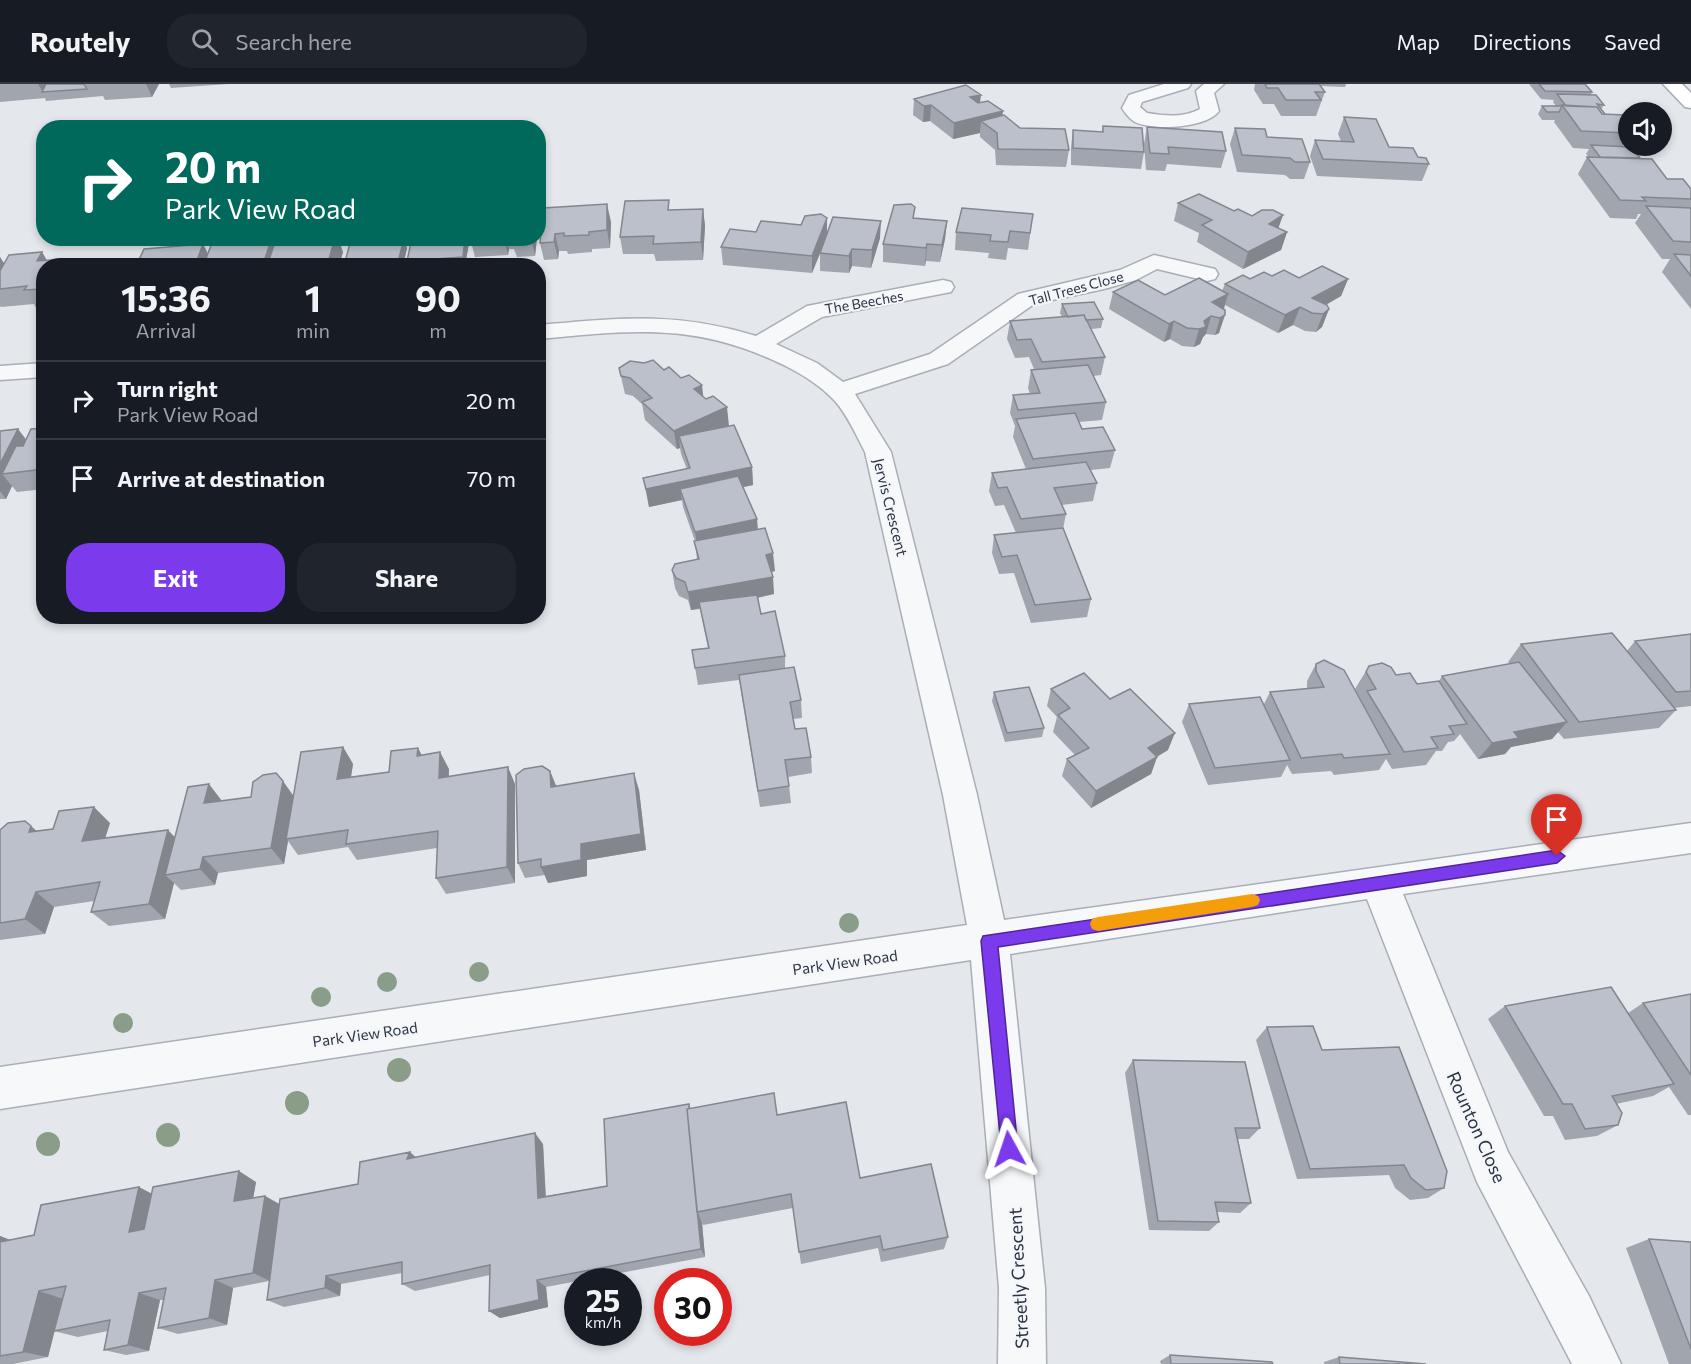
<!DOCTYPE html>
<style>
body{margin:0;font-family:Commissioner,sans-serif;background:#20242c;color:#f1f3f6;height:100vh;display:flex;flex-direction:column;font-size:22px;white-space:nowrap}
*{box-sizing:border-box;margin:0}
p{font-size:20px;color:#9ea1a6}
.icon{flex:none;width:33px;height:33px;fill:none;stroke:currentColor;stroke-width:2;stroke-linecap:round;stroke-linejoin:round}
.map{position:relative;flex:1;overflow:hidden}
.sheet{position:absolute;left:36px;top:174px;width:510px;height:366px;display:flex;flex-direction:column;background:#171b24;border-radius:24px;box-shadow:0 3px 9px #0003}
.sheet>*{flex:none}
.top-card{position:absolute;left:36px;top:36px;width:510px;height:126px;border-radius:24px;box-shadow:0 3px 9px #0003;background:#00695c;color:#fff;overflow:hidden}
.buttons{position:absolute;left:1618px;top:18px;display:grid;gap:12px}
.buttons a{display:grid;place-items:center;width:54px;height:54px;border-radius:50%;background:#171b24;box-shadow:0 3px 9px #0003;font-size:30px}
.speed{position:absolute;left:564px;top:1184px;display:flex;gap:12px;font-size:30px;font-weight:700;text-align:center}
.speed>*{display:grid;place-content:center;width:78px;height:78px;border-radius:50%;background:#171b24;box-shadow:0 3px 9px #0003;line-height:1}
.speed small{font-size:15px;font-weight:400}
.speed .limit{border:9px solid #d22;background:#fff;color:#111}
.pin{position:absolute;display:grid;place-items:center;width:51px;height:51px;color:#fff;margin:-62px -26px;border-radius:50% 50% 50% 0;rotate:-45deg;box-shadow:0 0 6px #0007}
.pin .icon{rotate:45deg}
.me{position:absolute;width:66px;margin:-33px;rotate:355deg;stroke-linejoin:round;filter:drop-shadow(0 0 4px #0008)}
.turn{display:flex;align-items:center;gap:21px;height:126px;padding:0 30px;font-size:27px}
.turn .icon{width:78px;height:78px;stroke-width:2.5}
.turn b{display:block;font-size:42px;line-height:51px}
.eta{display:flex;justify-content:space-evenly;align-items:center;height:102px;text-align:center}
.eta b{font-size:36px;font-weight:700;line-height:42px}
.cta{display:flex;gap:12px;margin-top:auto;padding:12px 30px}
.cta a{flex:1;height:69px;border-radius:24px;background:#7c3aed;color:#fff;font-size:24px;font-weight:700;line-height:69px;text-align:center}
.cta a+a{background:#20242c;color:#f1f3f6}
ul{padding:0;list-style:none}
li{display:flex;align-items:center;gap:18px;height:78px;padding:0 30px;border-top:2px solid #363941}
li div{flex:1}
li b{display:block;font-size:22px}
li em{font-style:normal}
header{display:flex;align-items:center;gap:36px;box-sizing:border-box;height:84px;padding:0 30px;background:#171b24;border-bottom:2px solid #363941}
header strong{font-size:28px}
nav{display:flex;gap:33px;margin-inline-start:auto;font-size:21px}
.search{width:420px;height:54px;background:#20242c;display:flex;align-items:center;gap:15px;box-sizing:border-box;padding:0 21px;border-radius:24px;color:#9ea1a6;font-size:22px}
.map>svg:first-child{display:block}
</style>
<header>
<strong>Routely</strong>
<div class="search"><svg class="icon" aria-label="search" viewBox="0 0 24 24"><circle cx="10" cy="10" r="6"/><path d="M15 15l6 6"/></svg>Search here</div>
<nav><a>Map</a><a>Directions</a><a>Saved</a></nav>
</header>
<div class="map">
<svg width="1691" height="1280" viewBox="0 0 1691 1280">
<rect width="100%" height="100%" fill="#e4e7ec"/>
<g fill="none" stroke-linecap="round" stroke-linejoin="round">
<g stroke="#a9aeb7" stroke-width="3">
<path id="street" d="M1164 0H1191L1188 4 1142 18 1140 23 1147 29C1165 32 1183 34 1200 25L1196 7 1204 0H1224L1214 9 1219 27C1207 44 1154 47 1135 38 1130 35 1125 29 1122 24L1129 11Z
M1154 171 1215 185 1218 190 1215 195 1207 197 1157 185 1136 196 1104 205 1034 220 948 280 855 310 891 368 977 711 1004 836 1691 739V769L1403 810 1508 1068 1589 1212 1621 1280H1572L1477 1098 1367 815 1010 870 1045 1204 1046 1280H998L999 1204 971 876 0 1025V983L967 841 943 711 865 368C856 351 848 332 835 317 819 300 796 286 775 277 690 238 628 247 538 255V241C619 234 676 227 756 252L807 222 943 196 951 198 954 203 951 208 822 233 776 260 817 279 843 298 930 270 1018 210 1120 186Z
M44 279V293L0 296V282Z"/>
</g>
<g stroke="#a3abb8" stroke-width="3">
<path id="primary" d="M1663 0H1682L1691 9V24L1685 23Z"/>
</g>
<use href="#street" fill="#f7f8fa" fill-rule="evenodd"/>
<use href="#primary" fill="#fff" fill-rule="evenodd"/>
</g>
<g fill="#899d89">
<circle cx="849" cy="839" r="10"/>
<circle cx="479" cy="888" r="10"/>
<circle cx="387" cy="898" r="10"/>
<circle cx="321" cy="913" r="10"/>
<circle cx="123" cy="939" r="10"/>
<circle cx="399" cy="986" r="12"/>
<circle cx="297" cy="1019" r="12"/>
<circle cx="168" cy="1051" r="12"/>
<circle cx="48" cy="1060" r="12"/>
</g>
<path fill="#a1a5ae" d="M0 0H159L152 13 105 16 103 12 46 17 45 14 0 18Z
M169 0H229L171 4Z
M1255 0H1346L1345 3 1321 2 1325 8 1316 32H1281L1274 20H1263L1254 6Z
M1529 0H1585L1592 8 1591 11 1604 21 1601 25 1605 30 1629 35V51L1623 62 1667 95 1691 105V225L1662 188 1670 175H1662L1635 139 1641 130H1638L1636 135 1610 134 1578 90 1587 73H1589L1586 70 1589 65 1573 64 1554 38 1555 36H1542L1538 30 1542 22H1556L1553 18 1554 16 1541 15Z
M914 15 980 19 1002 32 1020 44 1069 66 1066 83 996 81 995 66 980 53V49L953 55 930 37 923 38 913 31Z
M1344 33 1389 63 1418 73 1429 80 1422 97 1317 92 1310 72 1315 56 1341 57 1338 50Z
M1103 42 1144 68 1141 85 1071 81V63L1073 46 1102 48Z
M1147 43 1226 67 1221 84 1167 80 1165 87 1146 86 1144 60Z
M1235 44 1267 53 1310 78 1304 95H1290L1285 91 1237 88 1230 60Z
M1178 119 1234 127 1252 132 1283 131 1278 144 1287 148 1281 166 1243 185 1197 158 1199 149 1174 137Z
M543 124 611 138 610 164 592 165V168L568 170 567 167H559L558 175 544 176 540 159Z
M703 125 705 142 703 176 656 177 654 170H623L620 153 671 126Z
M1033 130 1028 166 1008 164 1006 176 988 174 989 169 955 166 956 148Z
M915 134 947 137 945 155 940 178 926 177 925 182 883 178V160Z
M756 148 827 149 880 154 871 184 852 182 849 189 820 187V170L812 189 723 181 721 163Z
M412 154H467L469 159 465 182H409L407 177Z
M470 154H537L535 172 517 173 514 165H509L508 171 475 173Z
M404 155 407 164 403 182H344Z
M203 160 208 170 343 168 339 182H99L139 176Z
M42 168 47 177 44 182V223L36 224 34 220 1 223 0 222V173L4 180Z
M1272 192 1348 195 1341 212 1326 221 1329 225 1322 243 1316 248 1305 247 1293 241 1278 249 1225 221 1219 249 1215 251 1206 250 1203 253 1200 260 1194 263 1182 262 1170 255 1164 258 1109 225 1113 208 1165 211 1222 207 1225 200 1250 195Z
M1062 220 1103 235 1101 244 1091 245 1105 273 1101 291 1093 292 1106 318 1102 336 1079 338 1082 345 1115 366 1110 384 1091 386 1097 399 1093 417 1062 421 1066 430 1063 445 1091 515 1087 533 1031 539 1014 489 999 490 992 469 994 451 1016 449 1004 421 995 422 989 407 992 389 1026 385 1013 353 1015 342 1010 329 1013 311 1030 310 1028 304 1031 286 1034 285 1029 273 1015 274 1007 255 1010 237 1062 233 1060 229Z
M619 284 664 286 704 313 729 342 752 383 753 401 743 403 757 435 758 446 775 487 771 488 774 510 758 514 761 530 785 572V585L801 616 802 634 793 635 795 645 811 673 812 689 788 693 791 719 760 723 739 596 698 601 692 566 708 564 700 525 691 526 688 516 679 512 675 504 672 486 697 476 695 457 683 423 682 416 649 423 643 394 687 385 681 370 680 364 677 365 645 336 642 320 633 312 625 310Z
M44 344V405L17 408 12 402 6 415H0V347L26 356Z
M1691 550V622L1674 624 1676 626 1659 644 1564 655 1558 648 1552 655 1511 663 1505 670 1478 675 1460 650 1454 657 1448 658 1442 667H1436L1426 681 1392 685 1386 675 1379 686 1334 691 1331 687 1292 690 1287 681 1281 693 1208 701 1182 638 1189 620H1264L1270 608 1307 605V597L1316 580 1361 617V616L1355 605 1369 582 1396 591 1417 600 1439 597 1442 592 1510 580 1508 578 1521 560 1627 567 1635 557Z
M1051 605 1110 615 1168 666 1157 673 1151 690 1091 724 1062 692 1067 675 1075 671 1053 648 1057 633 1047 622Z
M994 608 1044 644 1042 653 1005 658 992 617Z
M343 663 353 680 351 693 389 688 422 671 449 685V692L515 700V799L446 810 436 794 437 764 357 776 348 763 298 771 288 757 284 780 218 789 215 801 181 806 174 799 165 835 109 842 91 828 94 817 54 823 45 850 0 856V746L37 747 110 739 105 754 175 753 222 717 294 711Z
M550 687 556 702 639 706 646 766 587 776V792L548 799 545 791 525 794 518 779Z
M1691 910V1031H1688L1669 1003 1653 1012 1616 1020 1618 1041 1597 1052 1565 1056 1553 1032H1544L1488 935 1505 922 1628 929 1643 919Z
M1267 943 1322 966 1444 1104 1428 1114 1410 1116 1395 1104 1389 1091 1297 1095 1256 956Z
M1133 976 1260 1044 1249 1055H1238L1251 1119 1240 1129 1217 1128 1219 1138 1209 1147 1149 1146 1125 989Z
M689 1020 691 1025 778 1031 860 1094 948 1153 944 1165 881 1178 878 1164 801 1180 793 1124 703 1141 702 1139 705 1173 546 1203 548 1223 500 1234 489 1227 490 1191 415 1207 402 1200V1189L341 1200 340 1212 284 1223 267 1216 269 1197 233 1204 227 1241 178 1250 158 1244 164 1216H160L149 1267 126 1271 104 1266 108 1247 78 1253 54 1247 48 1273 13 1280H0V1152L10 1156 34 1151 139 1103 151 1110 256 1098 253 1114 265 1112 279 1120 358 1100 410 1068 415 1073 543 1060 546 1112 607 1102Z
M1649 1155 1691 1158V1280H1669L1626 1164Z
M1170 1271 1273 1280H1161L1160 1277Z
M1339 1273 1426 1280H1324V1278Z"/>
<path fill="#83868d" d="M38 0H55L43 8Z
M146 0H159L152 13Z
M981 11 979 27 970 13Z
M931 21 930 37 923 38 924 22Z
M1003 27 1001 44 981 37 980 49 953 55 954 39Z
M607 120 611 138 610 164 607 146Z
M703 125 705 142 703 176 701 158Z
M1283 131 1277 148 1269 140Z
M827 134V151L812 189V172Z
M881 137 880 154 871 184 872 166Z
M947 137 945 155 940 178 942 161Z
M1287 148 1281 166 1243 185 1248 168Z
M555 150 559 167 558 175 554 158Z
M272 154H276L268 179 269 182H263V180Z
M335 154H338L343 168 339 182H331L329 175Z
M465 154H467L469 159 465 182 463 173Z
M504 154H506L509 165 508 171Z
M531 154H537L535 172Z
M404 155 407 164 403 182H399L398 178Z
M203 160 212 178 211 182H195Z
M927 160 926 177 925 182 926 164Z
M852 165V182L849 189V172Z
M42 168 50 182 37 177Z
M0 173 11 190 0 205Z
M66 175 70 182H62Z
M1348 195 1341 212 1311 229 1312 214Z
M1228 210 1223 227 1211 232 1206 250 1203 253 1200 260 1194 263 1199 245 1212 218Z
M1300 223 1293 241 1278 249 1285 231Z
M1329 225 1322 243 1316 248 1323 230Z
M1225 231 1219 249 1215 251 1220 234Z
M1174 237 1170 255 1164 258 1169 240Z
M702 301 704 319 694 305Z
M727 323 729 342 679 352 680 364 677 365 674 347Z
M18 345 32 363 2 390 12 402 6 415 0 407V380Z
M752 383 753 401 684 416 680 405 682 416 649 423 646 405Z
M757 435 758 453 698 466 695 448Z
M773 469 775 487 767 489 766 471Z
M773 493 774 510 691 526 688 508Z
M1567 638 1552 655 1511 663 1505 670 1478 675 1492 659 1514 648Z
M1175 649 1168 666 1142 681 1148 664Z
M343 663 353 680 348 711 337 695Z
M418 664 427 681 417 672Z
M440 668 449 685 447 710 439 694Z
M1157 673 1151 690 1091 724 1096 707Z
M508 683 515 700V799L507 783Z
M550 687 557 704 551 703Z
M634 689 639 706 646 766 587 776V792L548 799 541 783 581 760Z
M283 697 295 714 286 755 288 757 284 780 271 764Z
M209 700 222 717 204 719Z
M94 723 110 739 99 773 82 757Z
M31 742 49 758 29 748Z
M168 746 183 762 165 791 174 799 165 835 149 820Z
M203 773 218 789 215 801 200 785Z
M36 808 54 823 45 850 25 835Z
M535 1049 543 1060 546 1124 538 1114Z
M410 1068 422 1079 407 1075Z
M239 1087 256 1098 251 1127 234 1117Z
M139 1103 158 1113 149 1157 129 1148Z
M265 1112 281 1121 270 1197 253 1189Z
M698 1129 702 1139 705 1173 701 1165Z
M0 1152 18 1159 0 1223Z
M326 1192 341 1200 340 1212 325 1204Z
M215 1196 233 1204 227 1241 209 1234Z
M537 1196 546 1203 548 1223 500 1234 489 1227Z
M39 1207 63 1215 48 1273 23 1268Z
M139 1209 160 1216 149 1267 128 1261Z"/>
<path fill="#bbc0ca" stroke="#83868d" stroke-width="1.5" d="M46 0H84L87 5 42 8Z
M1265 0H1319L1325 8H1315L1321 16H1286L1278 4H1267Z
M1539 0H1585L1592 8 1545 7Z
M966 1 981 11 970 13 978 19 988 17 1003 27 954 39 931 21 924 22 914 15Z
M1557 10 1596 11 1604 21 1597 20 1605 30H1602L1597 23 1566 22Z
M1562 21 1597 23 1602 30 1625 31 1629 35V40H1622L1629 49 1581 47Z
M1542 22H1562L1559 28H1547Z
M1004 31 1020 44 1065 45 1069 66 998 65 997 49 981 37Z
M1344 33 1376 35 1389 63 1413 64 1418 73 1426 74 1429 80 1323 75 1315 56 1354 58Z
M1103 42 1142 44 1144 68 1073 64V46L1103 48Z
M1147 43 1222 48 1226 67 1168 63 1169 70 1150 69Z
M1235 44 1265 45 1267 53 1302 55 1310 78H1295L1290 74 1242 71Z
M1591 61 1630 63 1640 74 1600 73Z
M1587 73 1652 75 1667 95H1683L1691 105V115L1642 113 1646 117 1620 116Z
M1199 110 1234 127 1238 125 1252 132 1262 126H1273L1283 131 1269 140 1287 148 1248 168 1202 141 1212 136 1178 119Z
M669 116 668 126 703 125 701 158 653 160 654 152 620 153 625 117Z
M607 120V146L589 148V151L564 152V149L555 150 554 158 540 159 543 124Z
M911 120 915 123 913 134 947 137 942 161 927 160 926 164 883 160 894 121Z
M1646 122 1691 124V158L1673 157Z
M962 124 1033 130 1030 149 1010 147 1008 158 990 157 991 151 956 148Z
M821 130 827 134 812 172 721 163 730 145 756 148 761 137 801 141 805 132Z
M833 133 881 137 872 166 852 165 849 172 820 169Z
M214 154H272L263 180 239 182H203Z
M335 154 329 175 268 179 276 155Z
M412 154H465L463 173 407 177Z
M512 154H531L512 156Z
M404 155 398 178 344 182 350 159Z
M203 160 195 182H136L144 165Z
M42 168 37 177 66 175 62 182H44V205L24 206 27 202 0 205V187L9 171Z
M1674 170 1691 171V192Z
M139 176 136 182H99Z
M1322 182 1348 195 1312 214 1327 221 1329 225 1323 230 1312 229 1300 223 1285 231 1225 200 1243 191 1250 195 1264 188 1272 192 1284 186 1299 194Z
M1199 194 1228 210 1212 218 1225 226V231L1220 234 1211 232 1204 237 1206 243 1199 245 1187 244 1174 237 1169 240 1113 208 1138 196 1165 211Z
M1094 218 1103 235 1086 236 1084 231 1068 233 1062 220Z
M1084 231 1105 273 1042 278 1031 255 1017 256 1010 237Z
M653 276 664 286 669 283 681 294 689 291 702 301 694 305 706 315 713 312 727 323 674 347 642 318 652 314 630 294 621 292 619 284 630 277 644 279Z
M1088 281 1106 318 1018 326 1013 311 1040 309 1031 286Z
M1075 329 1082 345 1103 343 1115 366 1033 375 1016 335Z
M734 341 752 383 646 405 643 394 690 384 679 352Z
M44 344V385L2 390 16 362H23L31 345Z
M18 345 0 380V347Z
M1086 378 1097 399 1054 404 1066 430 1021 435 1007 403 998 404 992 389Z
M738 392 757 435 695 448 680 405Z
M765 444 773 469 766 471 773 493 688 508 685 498 676 494 672 486 675 480 699 475 694 457Z
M1063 444 1091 515 1035 521 1017 471 1002 473 994 451Z
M757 511 761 530 775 527 785 572 695 584 692 566 709 564 699 518Z
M1612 549 1676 626 1579 638 1521 560Z
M1691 550V607L1676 608 1635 557Z
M1324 576 1344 586 1390 670 1344 674 1342 670 1301 674 1270 608 1324 603 1316 587V580Z
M1519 578 1567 638 1514 648 1519 654 1492 659 1442 592Z
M1382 579 1391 583 1396 591 1410 589 1417 600 1439 597 1467 640 1449 642 1454 650 1431 653 1438 664 1404 668 1367 607 1376 605 1366 588 1369 582Z
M794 583 801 616 790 618 795 645 806 644 811 673 785 676 789 702 758 707 739 591Z
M1084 589 1110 615 1130 605 1175 649 1148 664 1157 673 1096 707 1067 675 1089 664 1058 631 1070 624 1051 605Z
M1029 603 1044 644 1007 649 994 608Z
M1260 613 1290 676 1215 684 1189 620Z
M343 663 337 695 389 688 391 667 418 664 417 672 440 668 439 694 508 683 507 783 436 794 438 747 346 760 348 746 286 755 301 668Z
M542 682 550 687 551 703 634 689 641 750 581 760V776L541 783V775L518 779 516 691 524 685Z
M276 689 283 697 271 764 203 773 200 785 165 791 188 703 209 700 204 719 251 713 253 698 263 691Z
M94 723 82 757 168 746 149 820 91 828 100 798 36 808 25 835 0 839V746L8 739 25 737 31 742 29 748 53 745 59 727Z
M1611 903 1674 1000 1612 1012 1622 1029 1618 1041 1585 1045 1572 1020H1563L1505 922Z
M1691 910V991L1643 919Z
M1313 942 1322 966 1399 963 1447 1087 1444 1104 1426 1106 1411 1094 1404 1081 1310 1085 1267 943Z
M1133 976 1245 978 1260 1044H1235L1251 1119 1215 1118 1219 1138 1158 1137Z
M774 1009 777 1031 846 1018 860 1094 931 1080 948 1153 883 1166 880 1152 799 1168 791 1110 697 1128 687 1025Z
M689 1020V1025H687L701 1165 537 1196 539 1216 489 1227 490 1181 402 1200V1178L326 1192 325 1204 267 1216 280 1115 358 1100 360 1078 410 1068 407 1075 535 1049 538 1114 607 1102 604 1035Z
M239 1087 234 1117 265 1112 253 1189 215 1196 209 1234 158 1244 166 1204 139 1209 128 1261 104 1266 110 1236 54 1247 66 1202 39 1207 23 1268 0 1272V1158L34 1151 41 1121 139 1103 129 1148 144 1145 153 1103Z
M1649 1155 1691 1158V1265Z
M1170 1271 1272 1278 1273 1280H1171Z
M1339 1273 1426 1280H1340Z"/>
<path fill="#7c3aed" stroke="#51269a" stroke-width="1.5" d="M1557 766 1565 772 1557 779 998 863 1018 1065 1015 1072 1009 1074 1002 1072 981 857 983 852Z"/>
<path fill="#f59e0b" d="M1252 810 1258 812 1260 816 1258 821 1252 823 1098 847 1092 845 1090 840 1092 835 1098 833Z"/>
<g text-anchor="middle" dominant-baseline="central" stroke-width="4.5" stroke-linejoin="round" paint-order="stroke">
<g font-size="14" fill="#2b3445" stroke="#f4f6f9">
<text transform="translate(1076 204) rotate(-15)">Tall Trees Close</text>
<text transform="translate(864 218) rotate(-10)">The Beeches</text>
</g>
<g font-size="15" fill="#2b3445" stroke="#f4f6f9">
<text transform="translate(891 423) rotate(76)">Jervis Crescent</text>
<text transform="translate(845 878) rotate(-8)">Park View Road</text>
<text transform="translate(365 950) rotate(-8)">Park View Road</text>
</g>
<g font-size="18" fill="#2b3445" stroke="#f4f6f9">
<text transform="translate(1477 1043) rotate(66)">Rounton Close</text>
<text transform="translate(1018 1194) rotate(-93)">Streetly Crescent</text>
</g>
</g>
</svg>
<div class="buttons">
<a><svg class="icon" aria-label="sound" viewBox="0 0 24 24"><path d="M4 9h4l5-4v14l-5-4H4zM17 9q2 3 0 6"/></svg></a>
</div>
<div class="speed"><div>25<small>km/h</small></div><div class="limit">30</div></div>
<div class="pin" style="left:1557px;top:772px;background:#d93025"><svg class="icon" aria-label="arrive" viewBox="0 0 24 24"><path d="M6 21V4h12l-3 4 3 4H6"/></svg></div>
<svg class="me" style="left:1009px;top:1065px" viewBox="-20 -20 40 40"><path d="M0-17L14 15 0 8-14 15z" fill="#7c3aed" stroke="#fff" stroke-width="4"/></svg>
<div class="top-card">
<div class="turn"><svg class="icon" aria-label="right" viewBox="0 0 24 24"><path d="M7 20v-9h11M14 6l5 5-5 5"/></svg><div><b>20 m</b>Park View Road</div></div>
</div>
<section class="sheet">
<div class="eta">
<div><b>15:36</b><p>Arrival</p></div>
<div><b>1</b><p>min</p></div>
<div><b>90</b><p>m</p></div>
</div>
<ul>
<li><svg class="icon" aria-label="right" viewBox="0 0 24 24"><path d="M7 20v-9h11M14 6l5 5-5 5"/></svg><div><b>Turn right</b><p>Park View Road</p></div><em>20 m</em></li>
<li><svg class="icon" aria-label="arrive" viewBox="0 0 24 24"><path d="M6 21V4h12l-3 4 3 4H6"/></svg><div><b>Arrive at destination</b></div><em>70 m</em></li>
</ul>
<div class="cta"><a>Exit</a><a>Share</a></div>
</section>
</div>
